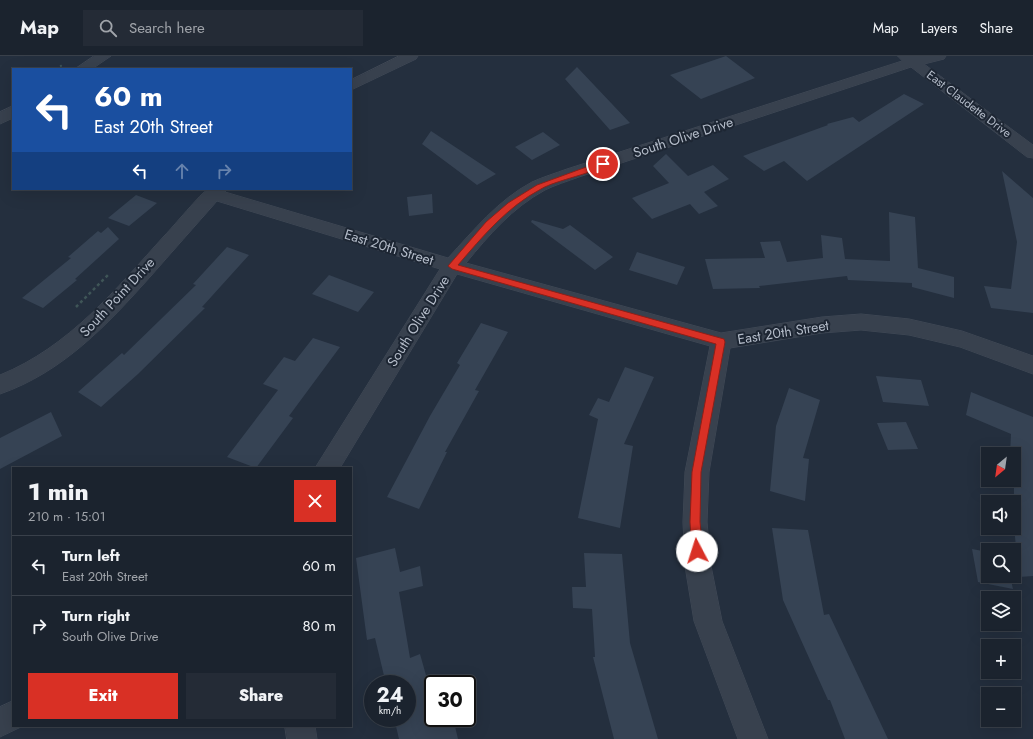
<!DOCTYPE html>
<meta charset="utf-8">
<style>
body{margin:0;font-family:Jost,sans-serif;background:#242b36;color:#f1f3f6;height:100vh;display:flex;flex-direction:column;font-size:15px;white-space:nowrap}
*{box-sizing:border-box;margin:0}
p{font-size:13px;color:#a0a4aa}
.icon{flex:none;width:22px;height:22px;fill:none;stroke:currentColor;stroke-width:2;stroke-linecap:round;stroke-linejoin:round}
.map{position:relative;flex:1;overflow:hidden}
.sheet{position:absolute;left:12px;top:411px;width:340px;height:260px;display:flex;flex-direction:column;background:#1b232e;border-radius:0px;box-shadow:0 4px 16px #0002,0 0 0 1px #39404a}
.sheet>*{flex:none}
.hud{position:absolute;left:12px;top:12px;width:340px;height:122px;border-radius:0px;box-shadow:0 4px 16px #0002,0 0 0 1px #39404a;background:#1a4fa0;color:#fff;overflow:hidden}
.needle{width:26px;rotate:209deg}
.fabs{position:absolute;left:981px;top:391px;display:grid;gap:8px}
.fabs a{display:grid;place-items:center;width:40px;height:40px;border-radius:0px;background:#1b232e;box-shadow:0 4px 16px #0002,0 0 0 1px #39404a;font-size:20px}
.speed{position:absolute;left:364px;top:619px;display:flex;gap:8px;font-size:20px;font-weight:700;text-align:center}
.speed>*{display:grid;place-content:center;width:52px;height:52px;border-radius:50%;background:#1b232e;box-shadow:0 4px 16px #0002,0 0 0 1px #39404a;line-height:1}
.speed small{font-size:10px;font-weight:400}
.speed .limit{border:2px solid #111;border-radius:6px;background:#fff;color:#111}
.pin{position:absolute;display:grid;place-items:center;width:34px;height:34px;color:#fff;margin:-17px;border:2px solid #fff;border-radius:50%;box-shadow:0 1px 4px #0007}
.me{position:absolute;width:44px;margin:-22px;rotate:355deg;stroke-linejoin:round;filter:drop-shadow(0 0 3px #0008)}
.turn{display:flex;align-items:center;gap:14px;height:84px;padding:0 16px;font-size:18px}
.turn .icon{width:52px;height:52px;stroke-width:2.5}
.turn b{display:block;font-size:28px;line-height:34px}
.lanes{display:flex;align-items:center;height:38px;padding:0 16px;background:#0003;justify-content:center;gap:20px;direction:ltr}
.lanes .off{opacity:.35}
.round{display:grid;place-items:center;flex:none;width:42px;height:42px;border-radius:0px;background:#242b36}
.summary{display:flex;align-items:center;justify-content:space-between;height:68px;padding:0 16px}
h1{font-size:24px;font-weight:800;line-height:30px}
.primary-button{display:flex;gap:8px;margin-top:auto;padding:8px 16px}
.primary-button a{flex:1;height:46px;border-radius:0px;background:#d93025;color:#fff;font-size:16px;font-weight:800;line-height:46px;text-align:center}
.primary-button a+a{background:#242b36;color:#f1f3f6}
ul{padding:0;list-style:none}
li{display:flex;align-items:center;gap:12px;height:60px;padding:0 16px;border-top:1px solid #39404a}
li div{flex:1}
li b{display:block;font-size:15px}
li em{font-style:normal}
header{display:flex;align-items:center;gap:24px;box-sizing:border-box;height:56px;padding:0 20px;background:#1b232e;border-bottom:1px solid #39404a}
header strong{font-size:19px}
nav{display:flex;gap:22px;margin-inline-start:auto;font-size:14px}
.search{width:280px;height:36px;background:#242b36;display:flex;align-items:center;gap:10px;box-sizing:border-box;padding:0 14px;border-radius:0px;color:#a0a4aa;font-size:15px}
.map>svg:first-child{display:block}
</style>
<header>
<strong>Map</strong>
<div class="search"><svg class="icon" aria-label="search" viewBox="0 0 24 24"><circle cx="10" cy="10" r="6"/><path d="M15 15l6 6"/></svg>Search here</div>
<nav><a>Map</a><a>Layers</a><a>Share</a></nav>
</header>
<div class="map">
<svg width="1033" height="683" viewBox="0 0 1033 683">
<rect width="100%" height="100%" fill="#242f3e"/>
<path fill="#364354" d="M726 0 755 22 701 43 670 19Z
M577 11 630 67 610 74 565 23Z
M904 38 924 48 807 125 784 105 764 115 743 100 828 69 827 68 853 61 859 66Z
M431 75 496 118 477 129 422 88Z
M543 76 560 89 532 104 515 91Z
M666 98 688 120 713 109 729 123 704 136 718 150 699 158 690 148 652 163 632 142 669 127 653 110Z
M1002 115 1033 142V257L991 252 984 230 1011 233 1017 186Z
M432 138 433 157 409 160 407 141Z
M136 139 157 147 129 170 108 162Z
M889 156 915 161 918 212 954 221V242L912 231V227L848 224 847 220 759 230 760 232 713 233 705 203 765 202 760 186 780 185 787 206 823 202 821 179 842 182 845 203 890 205Z
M532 164 563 173 570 169 613 201 595 214 531 166Z
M108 171 119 183 75 223 77 224 43 252 22 242 71 202 68 201 98 175 101 177Z
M227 191 249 199 202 251 205 252 138 318 101 351 78 336 122 297 124 299 196 229 193 228Z
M637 196 685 211 677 229 629 214Z
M329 219 374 236 358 256 312 238Z
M481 267 508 276 475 334 479 335 445 396H447L419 453 387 441 430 360 460 309 457 307Z
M313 282 340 291 289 360 293 362 256 412 227 401 278 334 263 328 284 301 295 305Z
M625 311 654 321 624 388 633 390 620 472 578 462 598 363 589 359 598 342 609 346Z
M876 320 921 324 929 350 883 346Z
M789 332 820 344 803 402 809 403 805 445 770 435 776 370Z
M971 336 1033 361V520L1019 521 1014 471V432L1008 430V424H1014V398H1010L1011 378 966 359Z
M51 356 62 380 0 413V382Z
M906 366 918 393 888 394 877 367Z
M772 472 808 474 824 559 829 558 888 683H845L830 644H828L783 544Z
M395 492 400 516 420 510 423 530 399 536 410 602 420 598 433 644V662H453L458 683H399L394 662H407V628H386L375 582 367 584 356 502Z
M972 493 988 496V520H1010L1013 533 978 526Z
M584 497 622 498 630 587 658 683H614L593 601H595L592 553 573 552 572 531H586Z"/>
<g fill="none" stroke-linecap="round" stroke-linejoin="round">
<g stroke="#414a57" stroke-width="1">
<path id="minor" d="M94 0H111L92 13H75Z
M399 0H418L416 3 351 34V24Z
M898 0H946L944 3 924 8 1033 89V102L1027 101 911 11 579 121C568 125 555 129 545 134 512 152 489 179 466 207L721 277 822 261 861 258 909 263 962 275 1033 300V318L960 291 909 279 861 274 822 277 730 292 709 416 707 466 711 510 722 565 768 683H738L694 565 685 510 683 466 685 416 710 290 457 218 340 412H315L440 213 217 145C194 171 172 196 150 221 107 269 63 316 0 338V319C69 291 116 233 165 179 173 171 201 137 208 133H227L225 136 448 202C474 174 498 144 532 126 543 121 556 117 567 113L902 5Z
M13 50V62L0 68V56Z
M13 645V670H23L0 681V651Z
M285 670H315L317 683H287Z"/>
</g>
<path stroke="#3f5557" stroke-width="2" stroke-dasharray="2 2" stroke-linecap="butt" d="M57 13 62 9"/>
<path stroke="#3f5557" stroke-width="2.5" stroke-dasharray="3 3" stroke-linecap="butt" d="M76 251 109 218"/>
<use href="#minor" fill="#38414e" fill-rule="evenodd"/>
</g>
<path fill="#d93025" stroke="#8d1f18" d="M600 106 606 108C596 117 556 124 541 133 507 151 483 180 458 209L724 283 725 286 701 416 700 466 703 495 701 499 697 500 694 499 692 495 690 466 692 416 716 288 452 213 448 210 486 166 508 147 537 129Z"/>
<g text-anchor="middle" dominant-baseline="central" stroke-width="4" stroke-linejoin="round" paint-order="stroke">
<g font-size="12" fill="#b4bcc9" stroke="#1d2633">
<text transform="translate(969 48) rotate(37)">East Claudette Drive</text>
</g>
<g font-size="14" fill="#b4bcc9" stroke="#1d2633">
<text transform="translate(683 81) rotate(-18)">South Olive Drive</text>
<text transform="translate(389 191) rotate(17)">East 20th Street</text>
<text transform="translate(117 241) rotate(-47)">South Point Drive</text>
<text transform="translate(418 265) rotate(-58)">South Olive Drive</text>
<text transform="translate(783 276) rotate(-9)">East 20th Street</text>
</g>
</g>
</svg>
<div class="fabs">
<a><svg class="needle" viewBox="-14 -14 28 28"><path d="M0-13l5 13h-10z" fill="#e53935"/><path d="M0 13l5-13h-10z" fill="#a0a4aa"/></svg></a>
<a><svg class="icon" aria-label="sound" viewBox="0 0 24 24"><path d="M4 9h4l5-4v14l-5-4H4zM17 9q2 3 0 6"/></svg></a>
<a><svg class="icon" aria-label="search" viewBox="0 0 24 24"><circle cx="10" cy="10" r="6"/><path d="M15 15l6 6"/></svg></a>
<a><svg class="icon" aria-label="layers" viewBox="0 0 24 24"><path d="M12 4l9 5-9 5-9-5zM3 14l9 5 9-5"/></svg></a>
<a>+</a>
<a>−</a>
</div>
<div class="speed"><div>24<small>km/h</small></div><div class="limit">30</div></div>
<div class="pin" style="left:603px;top:108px;background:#d93025"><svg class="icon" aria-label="arrive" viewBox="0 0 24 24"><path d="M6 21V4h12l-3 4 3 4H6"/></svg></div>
<svg class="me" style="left:697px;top:495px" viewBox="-20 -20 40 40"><circle r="19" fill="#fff"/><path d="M0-13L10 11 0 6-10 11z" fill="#d93025"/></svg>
<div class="hud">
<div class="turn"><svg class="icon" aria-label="left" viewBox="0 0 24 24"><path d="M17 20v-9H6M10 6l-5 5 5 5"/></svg><div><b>60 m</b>East 20th Street</div></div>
<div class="lanes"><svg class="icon" aria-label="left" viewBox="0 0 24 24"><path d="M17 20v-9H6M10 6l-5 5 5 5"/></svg><svg class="icon off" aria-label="ahead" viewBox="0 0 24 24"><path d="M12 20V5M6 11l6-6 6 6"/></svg><svg class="icon off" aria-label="right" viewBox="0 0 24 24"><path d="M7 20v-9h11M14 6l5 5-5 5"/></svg></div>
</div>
<section class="sheet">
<div class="summary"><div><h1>1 min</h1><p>210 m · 15:01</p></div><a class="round" style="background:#d93025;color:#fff"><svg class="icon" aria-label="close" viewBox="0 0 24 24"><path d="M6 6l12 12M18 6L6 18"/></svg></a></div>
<ul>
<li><svg class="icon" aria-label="left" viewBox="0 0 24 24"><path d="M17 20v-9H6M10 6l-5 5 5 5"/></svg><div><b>Turn left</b><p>East 20th Street</p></div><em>60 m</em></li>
<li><svg class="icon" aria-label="right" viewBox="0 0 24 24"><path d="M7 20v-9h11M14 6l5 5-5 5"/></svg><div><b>Turn right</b><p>South Olive Drive</p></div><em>80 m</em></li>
</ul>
<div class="primary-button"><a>Exit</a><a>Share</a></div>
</section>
</div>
